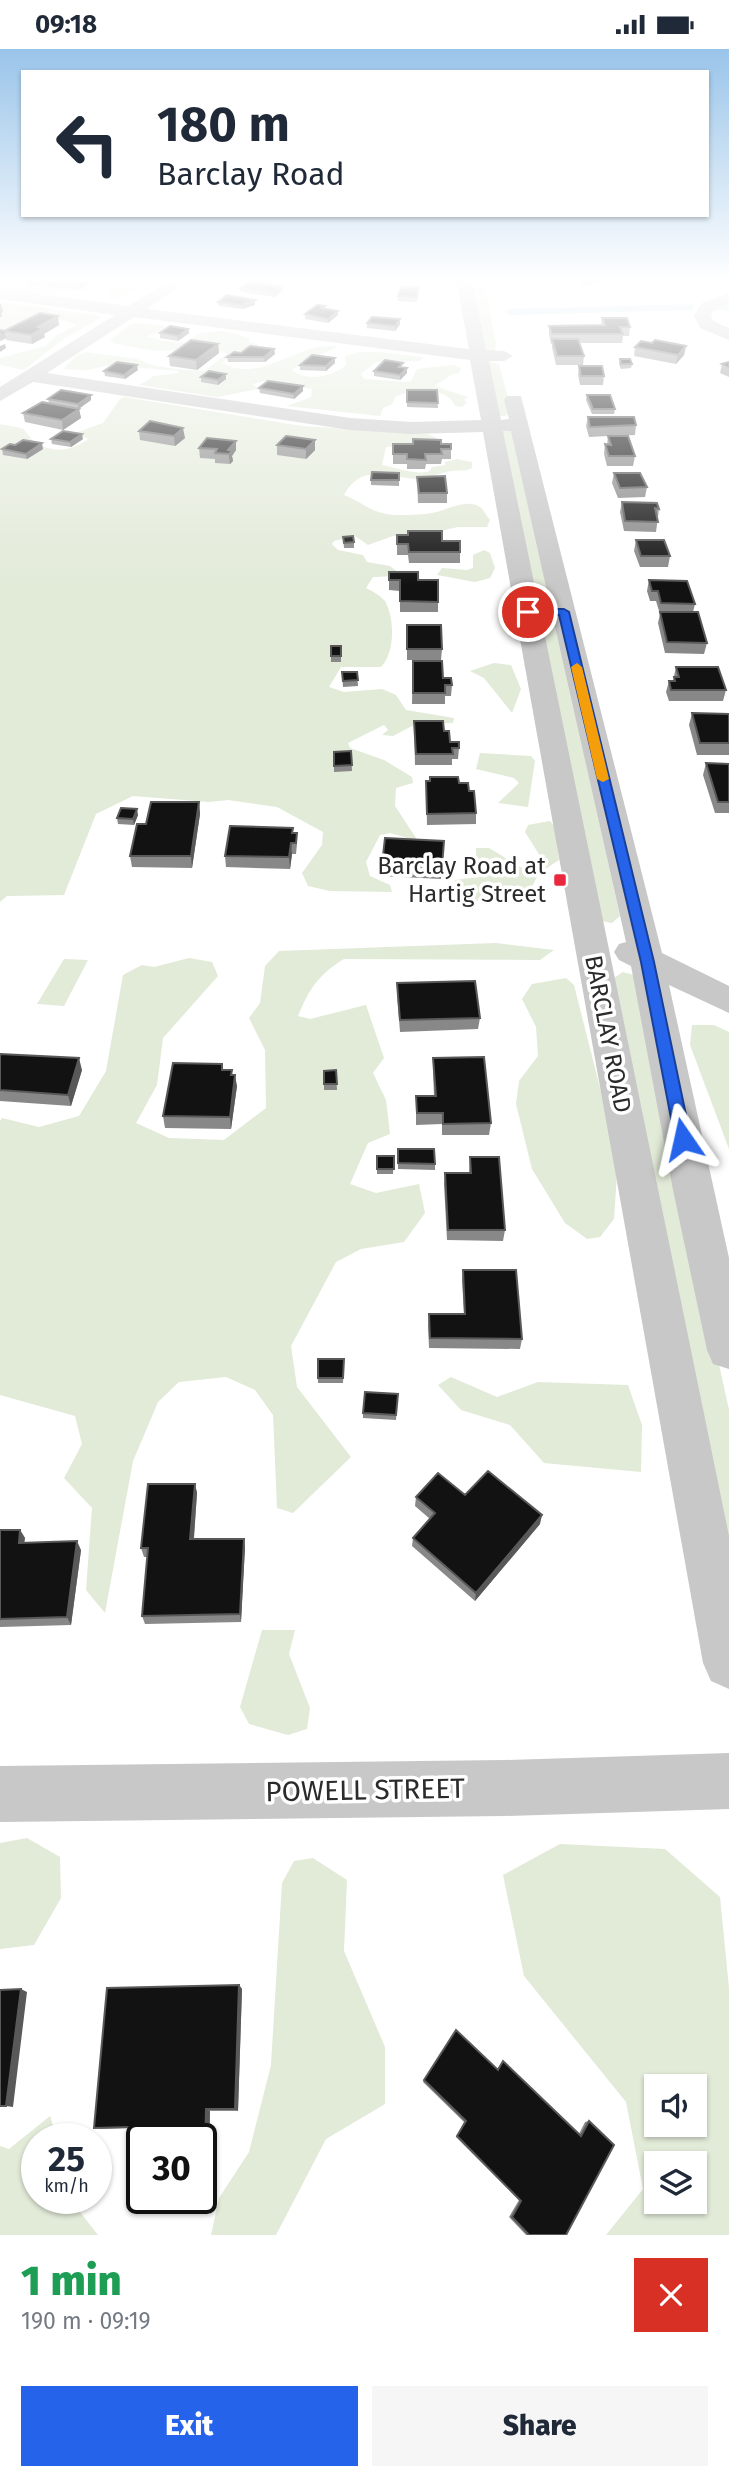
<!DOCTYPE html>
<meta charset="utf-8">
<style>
body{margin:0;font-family:"Fira Sans",sans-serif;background:#f6f6f7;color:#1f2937;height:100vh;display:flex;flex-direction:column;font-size:26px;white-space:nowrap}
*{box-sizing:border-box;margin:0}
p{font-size:23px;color:#747a83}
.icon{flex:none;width:38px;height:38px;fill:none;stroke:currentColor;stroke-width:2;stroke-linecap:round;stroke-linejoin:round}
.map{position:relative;height:2186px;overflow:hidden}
.sheet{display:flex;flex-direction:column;background:#fff;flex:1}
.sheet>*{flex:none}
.top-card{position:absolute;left:21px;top:21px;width:688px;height:147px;border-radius:0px;box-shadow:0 2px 5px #0004;background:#fff;color:#1f2937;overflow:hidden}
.tools{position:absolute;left:644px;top:2025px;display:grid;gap:14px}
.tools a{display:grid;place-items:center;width:63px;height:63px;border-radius:0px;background:#fff;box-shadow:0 2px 5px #0004;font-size:35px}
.speed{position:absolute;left:21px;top:2074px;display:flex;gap:14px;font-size:35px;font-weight:700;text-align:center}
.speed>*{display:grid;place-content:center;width:91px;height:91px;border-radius:50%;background:#fff;box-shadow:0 2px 5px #0004;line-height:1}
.speed small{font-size:18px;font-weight:400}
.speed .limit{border:4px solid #111;border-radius:10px;background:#fff;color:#111}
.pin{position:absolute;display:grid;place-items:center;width:60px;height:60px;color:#fff;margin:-30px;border:4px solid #fff;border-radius:50%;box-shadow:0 2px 7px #0007}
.me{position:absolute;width:77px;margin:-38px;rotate:349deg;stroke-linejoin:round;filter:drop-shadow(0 0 5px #0008)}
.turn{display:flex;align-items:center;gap:24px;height:147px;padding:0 21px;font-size:32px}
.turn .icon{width:91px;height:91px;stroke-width:2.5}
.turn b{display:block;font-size:49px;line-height:60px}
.round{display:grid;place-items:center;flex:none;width:74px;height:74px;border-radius:0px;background:#f6f6f7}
.summary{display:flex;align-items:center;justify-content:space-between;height:119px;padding:0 21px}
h1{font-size:42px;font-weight:800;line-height:52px;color:#1e9e55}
.primary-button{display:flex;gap:14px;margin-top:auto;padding:14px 21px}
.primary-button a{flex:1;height:80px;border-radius:0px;background:#2563eb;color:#fff;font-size:28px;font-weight:800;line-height:80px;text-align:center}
.primary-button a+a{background:#f6f6f7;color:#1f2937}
.status{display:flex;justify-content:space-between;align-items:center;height:49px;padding:0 35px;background:#fff;direction:ltr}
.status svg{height:19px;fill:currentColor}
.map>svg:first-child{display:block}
</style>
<div class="status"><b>09:18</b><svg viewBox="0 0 49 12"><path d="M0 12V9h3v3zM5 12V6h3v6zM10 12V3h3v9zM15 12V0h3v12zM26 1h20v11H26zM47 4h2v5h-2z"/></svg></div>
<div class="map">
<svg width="729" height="2186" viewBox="0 0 729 2186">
<rect width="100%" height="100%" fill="#fff"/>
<path fill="#e2ead8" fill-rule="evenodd" d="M0 230H160L119 249H109L111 238 104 236C67 247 37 247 0 239Z
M470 230H483L496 294 495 301 492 304 484 302Z
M0 253 89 265 102 268 65 289 24 321 0 316V309L45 297 57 286 77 276C50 263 26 276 0 283Z
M136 274 174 278 147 287 164 292 187 294 199 284 223 282 250 289 248 293 258 295 257 297 230 307 222 314C263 336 300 290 338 298L307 311 292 321C307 333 332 328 346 316L345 307 360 303H379L422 308 423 310 419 312 376 313 361 325 364 330 406 333 411 332 417 320 452 316 461 319 459 324 453 325 434 337 468 348 464 351 467 353 462 358 455 357C447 337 413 341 396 347L392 355 383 359 380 367 287 357 311 348 312 340 263 332 253 335 258 340 217 348 139 336 154 327 178 324V322L110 316 87 321 63 320 77 306 86 303 137 310 152 316 175 320 204 322 227 305C204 293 184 302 160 302 145 301 129 297 114 294L110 291 131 275Z
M491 313 499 315 511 361 506 367H498L488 314Z
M124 348 302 377 427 385 437 389V391L427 395 386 398 382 416C398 419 411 425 428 423L432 418 445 416V413L457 410 472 413V419C465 423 459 421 451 422 440 423 429 430 418 430 389 429 362 413 344 446 363 453 370 464 394 466 405 466 420 466 432 464 445 462 467 449 480 458 484 461 487 468 490 471L487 478H458L431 484 393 487 368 496 355 487 334 492 332 495 338 501 363 506 367 513 390 517 399 524 396 527 373 528 366 539C372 542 381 547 385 552 395 570 395 604 381 618H341L329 638 344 643 382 640 396 646 406 661 454 669 453 674 416 675 393 687 382 686 388 681 384 676 348 694 350 699 384 711 412 728 413 734 396 739 395 757 418 792 390 784 380 786 366 813 370 827 390 836 392 843 330 842 308 837 302 824 322 796 323 783 277 758 228 751 209 753 133 747 96 765 64 846 7 847 0 853V375C7 377 17 377 23 380 27 383 30 390 35 393 52 405 73 402 88 390L75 384 103 374 120 350Z
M501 381 513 382 550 554 536 555Z
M484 501 490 504 495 519 490 529 475 533 437 526 442 519 467 521 473 519V506Z
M542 570 551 572 556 577 620 867 612 874 602 872 540 571Z
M494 614 511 616 521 640 512 664 484 629 470 622Z
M480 704 531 707 535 712 528 758 498 754 519 734 514 729 476 720Z
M550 772 555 778 559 811 539 824 542 810 525 783 528 776Z
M476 799H489L537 828C534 833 532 839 528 843 514 854 465 855 450 846L455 831 477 828Z
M496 894 554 901 540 911 344 910C319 925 309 940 298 967L310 970 366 956 384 1009 373 1024 386 1051 390 1085 368 1094 350 1135 376 1144 419 1135 425 1164 404 1193 361 1200 336 1213 291 1297 297 1338 351 1408 293 1464 277 1459 273 1366 255 1341 226 1328 179 1333 158 1353 133 1412 105 1564 86 1541 92 1459 64 1429 82 1395 75 1367 0 1346V1072L2 1069 39 1078 79 1067 106 1022 123 926 142 916 154 918 189 909 212 913 218 927 163 989 157 1036 136 1074 169 1089 224 1091 266 1059 265 1001 249 969 260 954 265 917 279 902Z
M64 910 88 911 64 957 37 955Z
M623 923 634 926 729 1361V1535L612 930Z
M566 929 574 936 618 1110 614 1170 600 1188 587 1190 565 1174 532 1120 516 1055 519 1032 538 1007 536 978 522 950 532 935Z
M692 976H714L729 983V1100L690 996Z
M451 1328 497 1348 538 1333 628 1336 642 1376 641 1423 544 1414 510 1376 461 1361 438 1336Z
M262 1581H295L289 1605 310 1659 307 1680 288 1686 249 1675 240 1658Z
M27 1789 60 1808 61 1849 34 1896 0 1900V1794Z
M560 1795 665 1800 720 1848 729 1939V2186H606L643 2140 626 2053 524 1927 503 1826ZM656 2037H695V2076H656ZM656 2114H695V2152H656Z
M313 1809 347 1831 344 1902 385 1998V2055L326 2090 276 2186H211L219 2149 249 2103 271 2016 282 1834 294 1812Z
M50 2067 57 2089 37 2090V2149H75L80 2163 98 2186H0V2097L9 2100Z"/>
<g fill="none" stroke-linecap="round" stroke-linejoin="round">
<path stroke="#c3ddeb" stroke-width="6" d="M720 258 729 259
M510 263 691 258"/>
<path fill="#c8c8c8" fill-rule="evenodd" d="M172 230H190L147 260 469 300 456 230H472L486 301 504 302 513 307 504 312H489L501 371 509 370 504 351 507 347H521L662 904 729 937V964L669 936 729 1209V1320L713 1315 707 1301 673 1141 631 917 619 911 614 903 619 895 626 893 511 382H503L729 1487V1640L711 1632 703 1614 483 383 412 385 350 381 33 333 0 352V338L115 266 0 250V240L128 257ZM134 268 470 311 481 371 412 373 350 369 47 324Z
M729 244V255L714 262 711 266 713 272 729 279V291L700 279 694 266 702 254Z
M729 1704V1760L504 1767 0 1773V1717L504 1711Z"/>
</g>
<path fill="#888" d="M30 230H88L89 235 80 240 48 238 47 232 38 237 28 236 27 231Z
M383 230H400L399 232 383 231Z
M579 230 599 233 585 237 578 234Z
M270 232V236L282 237V242L274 248 241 243 240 239Z
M419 239 417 253 398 252V247Z
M218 253 255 256 242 260 219 257Z
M325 257V260L338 266 328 274 305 270V265Z
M602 269 630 278 629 287H623L622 294H579L584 307 583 316H556L552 299V295H551L549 286V277L601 276Z
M400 270V275L395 282 367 279V274Z
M59 276 44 285 45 288 32 295 6 291V289L0 292V281L5 282Z
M188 280 189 284 178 292 160 289V284Z
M652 294 686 297 684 306 676 315 634 307 635 298Z
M218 295 219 304 197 321 170 317 169 307Z
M274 300 275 305 265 313H228L227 308 241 304Z
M335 309V314L326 322 300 321V316Z
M620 310 632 315 631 319 621 320 619 315Z
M729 313V328L720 324 722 315Z
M579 317 604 327 603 336H580L578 326Z
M138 321 125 330 105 327 104 322Z
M374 322 407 324 400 331 374 327Z
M226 325V330L218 336 201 333V328Z
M259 339 303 342 294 350 260 344Z
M407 341H437L438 359 407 358Z
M91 346V351L79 360 81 369 63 381 25 373 23 364 49 354 48 350Z
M587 346 615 360 614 365H592L586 351Z
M588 368 636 376 635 386 615 387 635 407 633 417H607L604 405 605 395 607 396 608 387 589 388 586 377Z
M139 382 185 389 175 397 140 391Z
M51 390H83L71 398 52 395Z
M315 391V401L306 410 277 406V396Z
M393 395H441L451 400V410H442L441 415H426L425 420H407V415H393Z
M199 399 236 401 232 407 233 412 230 415 215 414V410L200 409Z
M2 400H43L27 410 3 406Z
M614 424 647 438 645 448 618 449 612 434Z
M417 428 447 444V454H418Z
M399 429V437L371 436V431Z
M622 453 659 460 656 483 624 482 620 463Z
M397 486 442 492 460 503V514H409L408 506H397Z
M343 488 354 493V499H344Z
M636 491 670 507 668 518H640L634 502Z
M389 523 418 531 438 553V563H400V542L389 541Z
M649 531 695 555 693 563 707 594 704 605 665 604 658 574 660 565 656 552H650L647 542Z
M407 576 442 600 441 611H407Z
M331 597H341V613H331Z
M413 612 452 636 451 647H445V655H412Z
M676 618 726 641 723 652H669L666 643 669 632H673Z
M342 623H357L358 637 343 638Z
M692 664 729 665V706H697L689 676Z
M414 672 444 682 450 693 459 699 458 710H452V716H415Z
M351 702 352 722 334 723V703Z
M706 714 729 715V764H715L703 726Z
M426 732 459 734 476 764V775L427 776Z
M199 753 200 765 192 819 132 818 130 807Z
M138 766 134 776 118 775 117 769Z
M293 779V784L297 795 296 805H292L290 820 226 818 225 807Z
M444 792 441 830 382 827V815Z
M397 934 480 969 478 980 400 983 397 945Z
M0 1005 82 1021 71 1057 0 1052Z
M433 1009 491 1074 489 1086H442V1075L416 1076V1047H434L433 1020Z
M222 1015 223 1021 232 1026 237 1037 231 1080 165 1079 163 1067Z
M336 1021 337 1041H324V1022Z
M398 1100 435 1115V1121L398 1120Z
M377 1107H394L393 1125H377Z
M470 1108 505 1181 503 1192 447 1191 444 1135 445 1124H469Z
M463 1221 522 1290 520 1300 429 1299 428 1276 429 1265H464L462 1231Z
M318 1310H344L343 1334H318Z
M398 1345 396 1371 363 1369V1364Z
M195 1435 197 1444 194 1490 245 1498 241 1573 145 1575 142 1567 148 1508H144L141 1499Z
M465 1446 540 1475 475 1552 412 1497 413 1489 430 1470 415 1457 416 1448Z
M0 1481H20L25 1489 24 1493 81 1501 71 1576 0 1578Z
M239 1936 242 1940 238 2062H210L209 2104H201V2090L166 2078 101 2080 94 2079Z
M456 1981 497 2020 503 2012 579 2085 585 2073 589 2072 566 2186H526L509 2168 519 2151 456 2088 464 2073 423 2033Z"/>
<path fill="#595959" d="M42 230H46L47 232 38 237 37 232Z
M83 230H88L89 235 80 240 79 232Z
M596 230H600L599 233 585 237V232Z
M282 237V242L274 248V243Z
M255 251V256L242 260 241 256Z
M0 255H1L3 263 1 264 2 267 0 268Z
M338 262V266L328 274V270Z
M58 267 59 276 44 285 45 288 32 295 31 286 38 278Z
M400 270V275L395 282V277Z
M188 280 189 284 178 292V287Z
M5 284 6 289 1 292 0 287Z
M5 295 6 299 0 303V297Z
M218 295 219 304 197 321 196 311Z
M686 297 684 306 676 315 678 306Z
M274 300 275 305 265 313 264 308Z
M335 309V314L326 322V317Z
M137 316 138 321 125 330 124 326Z
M407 319V324L400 331V326Z
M226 325V330L218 336V331Z
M303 337V342L294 350V345Z
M91 346V351L78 360V355Z
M79 360 81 369 63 381 62 371Z
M183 379 185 389 175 397 174 387Z
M82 385 83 390 71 398 70 393Z
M315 391V401L306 410V400Z
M236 392V401L232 407 233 412 230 415 228 401Z
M42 394 43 400 27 410 26 405Z
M199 753 200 765 192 819 191 807Z
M137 760 138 766 134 776 133 770Z
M291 794 292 805 290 820 289 808Z
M79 1009 82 1021 71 1057 68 1046Z
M235 1026 237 1037 231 1080 230 1068Z
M195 1435 197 1444 193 1499 190 1490Z
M542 1466 540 1475 475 1552 476 1544Z
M20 1481 25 1489 23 1502 19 1494Z
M244 1490 245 1498 241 1573 240 1565Z
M77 1492 81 1501 71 1576 67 1568Z
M239 1936 242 1940 238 2062 235 2060Z
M21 1940 27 1943 13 2058 6 2057Z
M206 2060 210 2062 209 2104 205 2103Z"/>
<path fill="#121212" stroke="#595959" stroke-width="2" d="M30 230H42L37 232 27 231Z
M50 230H83L79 232Z
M579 230H596L585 232Z
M270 232 266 235 282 237 274 243 240 239 249 233Z
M401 238 419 239 417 248 398 247Z
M227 246 255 251 241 256 218 253Z
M317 256 325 257 322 259 338 262 328 270 305 265Z
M40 264 58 267 38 278 44 279 31 286 4 282Z
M372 268 400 270 395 277 367 274Z
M602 269H627L630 278H620L623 285H552L549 277 605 276Z
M170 277 188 280 178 287 160 284Z
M0 281 5 282V284L0 287Z
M552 290H578L584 307H557Z
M191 291 218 295 196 311 169 307Z
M655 291 686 297 678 306 635 298 641 292 652 294Z
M250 297 274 300 264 308H227L234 303 241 304Z
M312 306 335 309 326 317 300 316Z
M620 310H630L632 315H621Z
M385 311 403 314 399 318 407 319 400 326 374 322Z
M117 313 137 316 124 326 104 322Z
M729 313V318L722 315Z
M579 317H602L604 327H581Z
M209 322 226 325 218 331 201 328Z
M268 332 303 337 294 345 259 339Z
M61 341 91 346 78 355 48 350Z
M407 341H437L438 354 407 353Z
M587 346H610L615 360H593Z
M42 353 79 360 62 371 23 364Z
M588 368H634L636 376 590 378Z
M150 372 183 379 174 387 139 382Z
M63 382 82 385 70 393 51 390Z
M286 387 315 391 306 400 277 396Z
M608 387H628L635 407H609L605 395 611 396Z
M207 389 236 392 228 401 232 402 229 405 215 404 217 400 199 399Z
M413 390 441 391V395H451V400H441L442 405H425L426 411 407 410V405H393V395H413Z
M23 391 42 394 26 405 2 400 10 395 15 396Z
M372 423 399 424V431H371Z
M614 424H640L647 438 620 439Z
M445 427 447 444H419L417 428Z
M622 453 657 454 659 460 655 459 658 473 625 472Z
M408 482H442V492H460V503H409L408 495H397V486H408Z
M353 487 354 493 344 494 343 488Z
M636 491H664L670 507H641Z
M389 523H418V531H438V553L400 552V531H389Z
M649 531 687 532 695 555 661 554 658 542H652Z
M660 563H698L707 594 667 593Z
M407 576H441L442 600H407Z
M331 597H341V607H331Z
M413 612H442L443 629H451L452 636H445V644H413Z
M676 618H718L726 641H671L669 632H675L674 628H679Z
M342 623H357L358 631 343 632Z
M692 664 729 665V694H700Z
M414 672H443L444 682H449L450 693H459V699H452L453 705H416Z
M351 702 352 716 334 717V703Z
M706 714 729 715V753H718Z
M430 728H458L459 734H468L469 742H474L476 764 427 765 426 732H430Z
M151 753H199L191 807H130L137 775H146Z
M121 759 137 760 133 770 117 769Z
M230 777 293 779 292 784H297L296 794H291L289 808 225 807Z
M385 789 444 792 442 818 382 815Z
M475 932 480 969 400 971 397 934Z
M0 1005 79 1009 68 1046 0 1041Z
M484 1008 491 1074 443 1075V1064H417L416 1047H436L433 1009Z
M173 1014 222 1015V1021H232L231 1026H235L230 1068 163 1067Z
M336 1021 337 1035H324V1022Z
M398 1100H434L435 1115 398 1114Z
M377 1107H394V1120H377Z
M470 1108H499L505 1181H448L445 1124H471Z
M463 1221H516L522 1290 430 1289 429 1265H465Z
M318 1310H344L343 1329H318Z
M365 1343 398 1345 396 1366 363 1364Z
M488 1422 542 1466 476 1544 413 1489 435 1464 416 1448 438 1424 465 1446Z
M148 1435H195L190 1490H244L240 1565 142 1567 148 1499H141Z
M0 1481H20L19 1494 77 1492 67 1568 0 1570Z
M239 1936 235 2060H206L205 2103H201V2090H165L166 2077 94 2079 107 1939Z
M21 1940 6 2057H0V1941Z
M456 1981 498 2021 503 2012 581 2087 589 2072 614 2096 566 2186H529L512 2168 521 2152 457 2087 466 2072 424 2031Z"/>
<linearGradient id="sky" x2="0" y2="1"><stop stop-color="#99c4e9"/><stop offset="0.43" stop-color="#fff"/><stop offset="1" stop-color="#fff" stop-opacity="0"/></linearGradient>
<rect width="729" height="536" fill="url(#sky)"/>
<path fill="#2563eb" stroke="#184099" stroke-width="2" d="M564 560 569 563 654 913 691 1090 683 1097 675 1090 641 913 559 566H528L523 563 528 560Z"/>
<path fill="#f59e0b" d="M577 614 582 618 609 730 603 733 597 730 571 618Z"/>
<rect fill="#e9273d" stroke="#fff" stroke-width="2.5" x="553" y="824" width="14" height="14" rx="3.5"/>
<g text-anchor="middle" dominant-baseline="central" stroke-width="7" stroke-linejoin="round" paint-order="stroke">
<g font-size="24" fill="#2b2b2b" stroke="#fff" text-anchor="end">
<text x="546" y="817">Barclay Road at<tspan x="546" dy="28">Hartig Street</tspan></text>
</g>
<g font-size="24" fill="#2b2b2b" stroke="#fff">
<text transform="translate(608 985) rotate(79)">BARCLAY ROAD</text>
</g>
<g font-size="28" fill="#2b2b2b" stroke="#fff">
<text transform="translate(365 1741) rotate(-1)">POWELL STREET</text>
</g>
</g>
</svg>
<div class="tools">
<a><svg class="icon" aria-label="sound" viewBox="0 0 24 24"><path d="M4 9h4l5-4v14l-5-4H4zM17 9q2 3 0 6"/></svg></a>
<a><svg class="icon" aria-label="layers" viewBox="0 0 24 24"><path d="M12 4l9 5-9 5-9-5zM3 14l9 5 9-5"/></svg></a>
</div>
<div class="speed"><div>25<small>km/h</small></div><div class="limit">30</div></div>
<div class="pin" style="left:528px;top:563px;background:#d93025"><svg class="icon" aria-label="arrive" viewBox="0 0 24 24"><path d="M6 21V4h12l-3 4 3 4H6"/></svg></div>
<svg class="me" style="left:683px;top:1090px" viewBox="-20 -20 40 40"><path d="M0-17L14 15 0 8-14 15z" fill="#2563eb" stroke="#fff" stroke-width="4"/></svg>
<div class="top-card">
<div class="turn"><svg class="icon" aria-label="left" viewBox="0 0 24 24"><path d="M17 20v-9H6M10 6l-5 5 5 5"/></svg><div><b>180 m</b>Barclay Road</div></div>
</div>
</div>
<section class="sheet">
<div class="summary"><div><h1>1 min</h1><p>190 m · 09:19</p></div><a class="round" style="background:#d93025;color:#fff"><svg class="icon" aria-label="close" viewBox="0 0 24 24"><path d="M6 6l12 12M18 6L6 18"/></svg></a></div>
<div class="primary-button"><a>Exit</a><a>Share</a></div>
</section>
